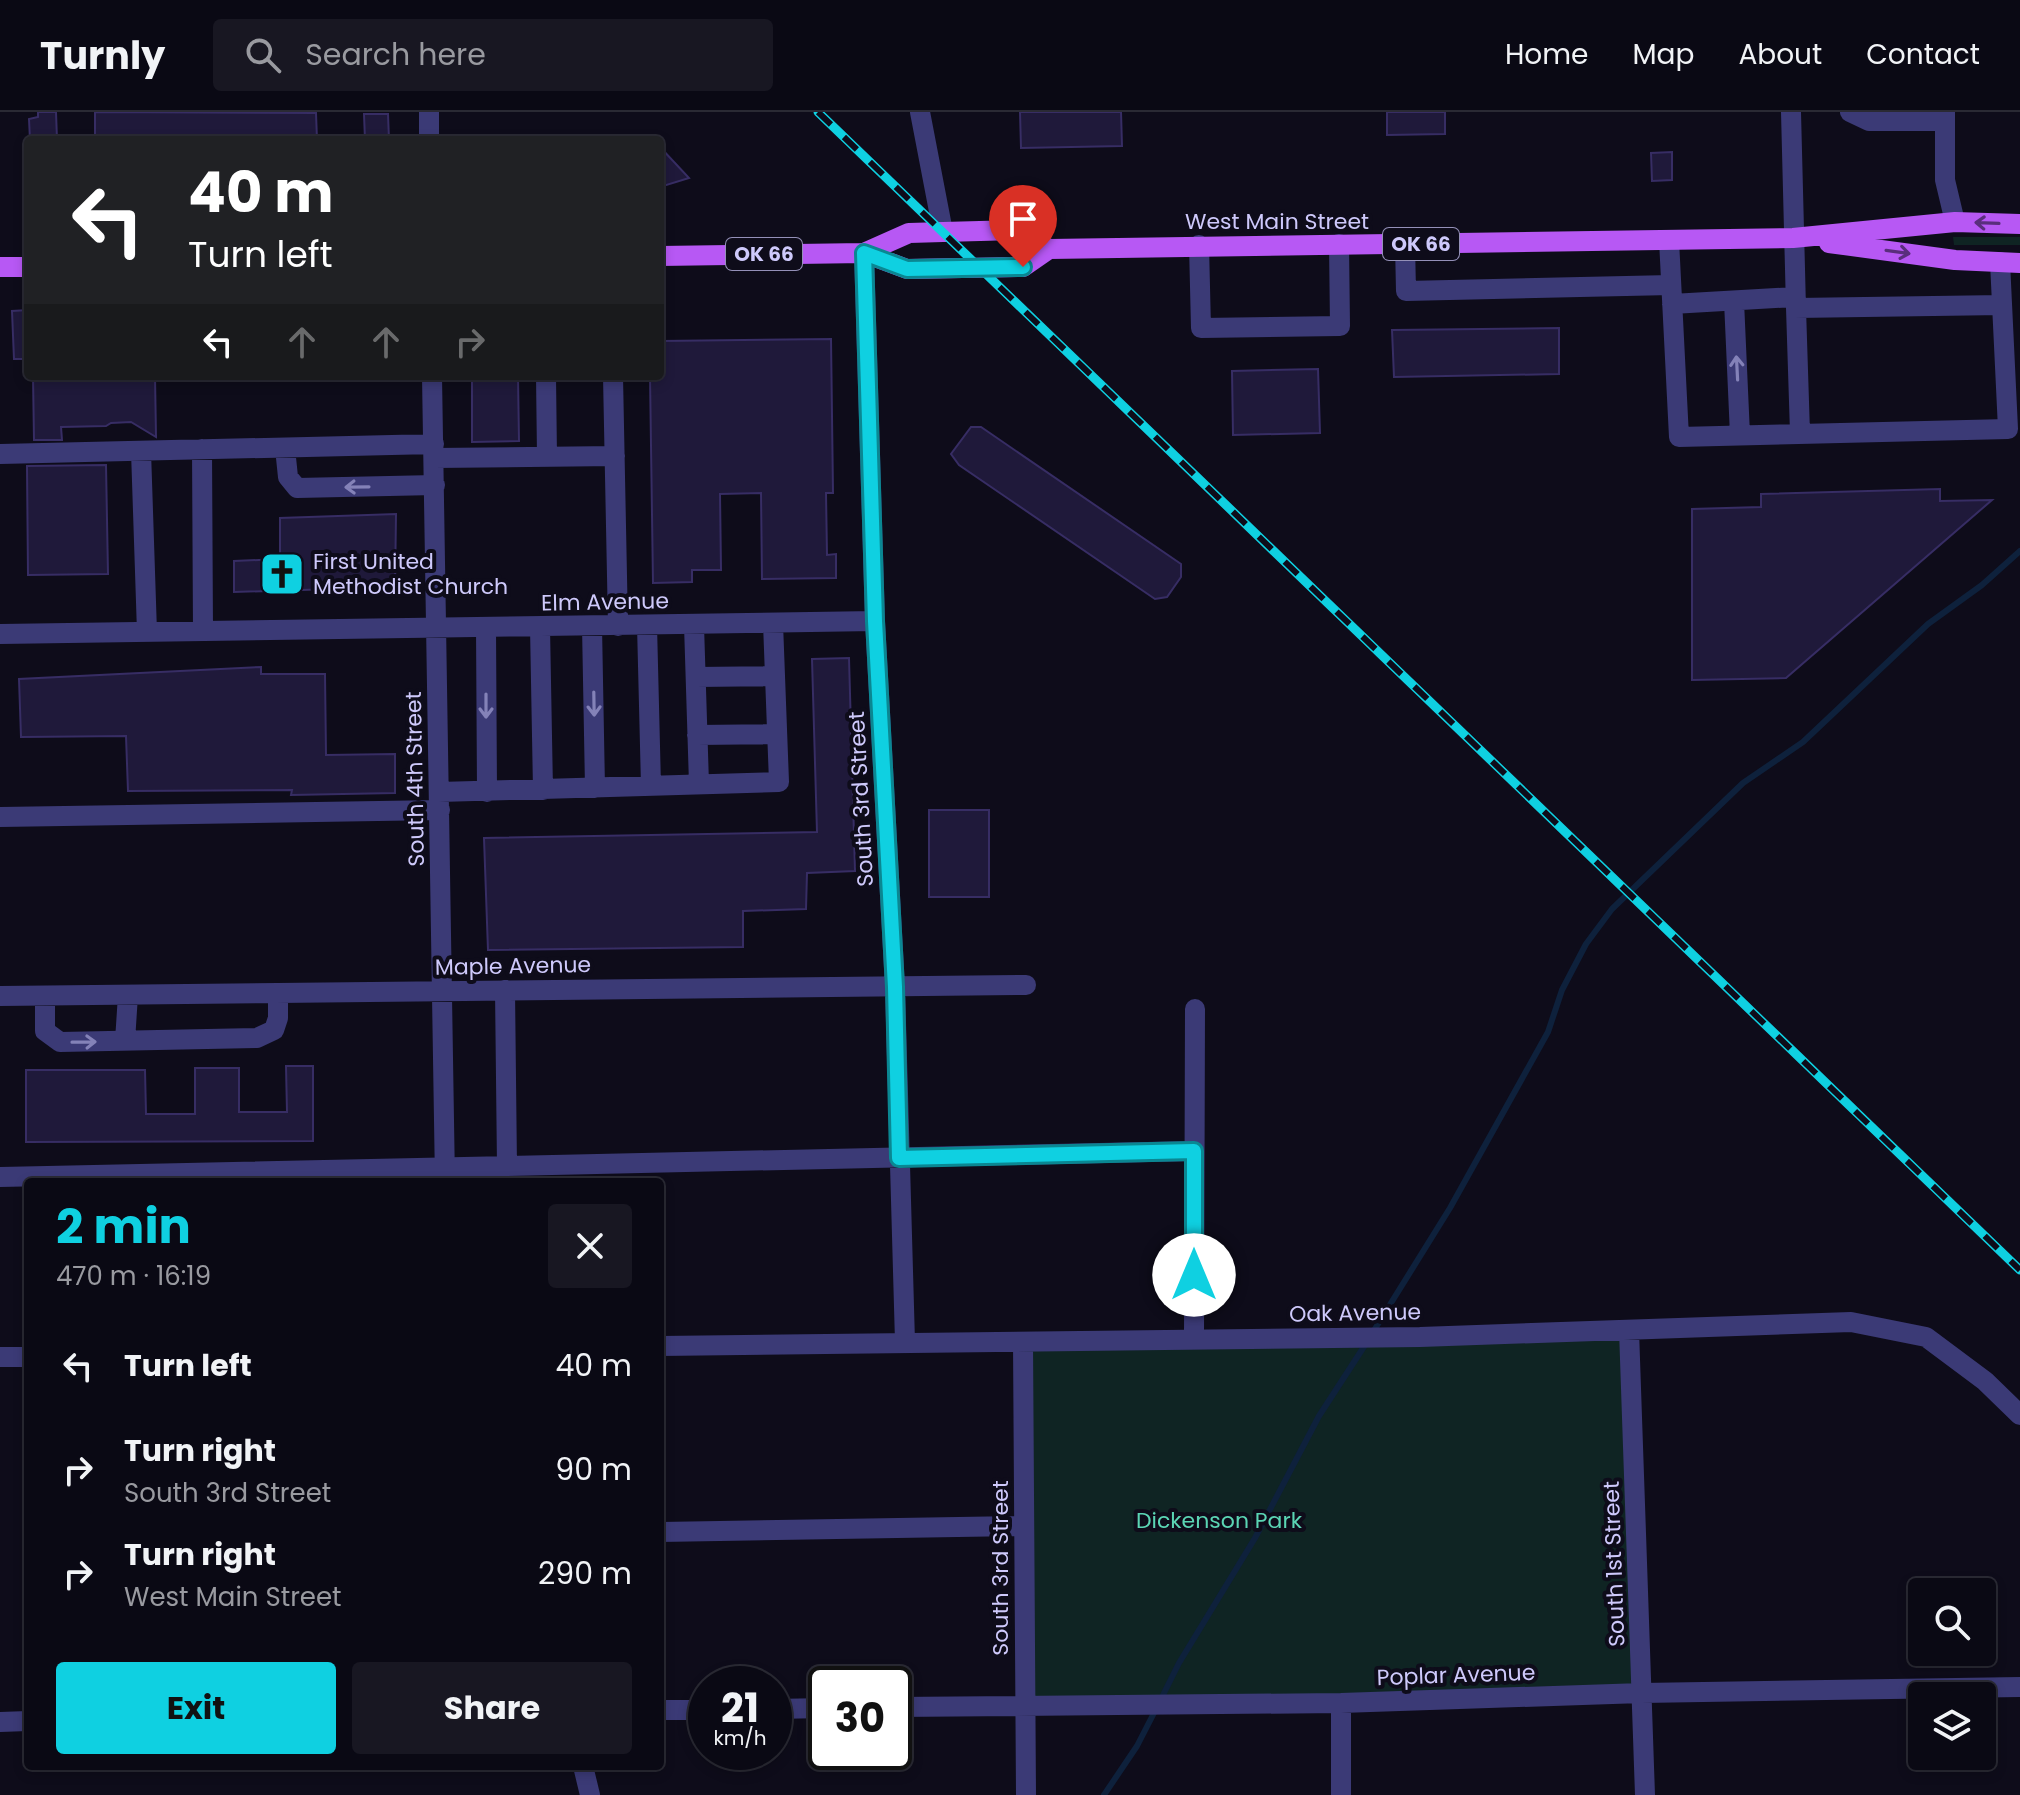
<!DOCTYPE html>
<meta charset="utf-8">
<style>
body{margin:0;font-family:Poppins,sans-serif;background:#181722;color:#f1f3f6;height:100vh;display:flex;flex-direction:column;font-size:30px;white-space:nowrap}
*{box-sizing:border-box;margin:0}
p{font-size:26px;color:#999aa0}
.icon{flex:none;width:44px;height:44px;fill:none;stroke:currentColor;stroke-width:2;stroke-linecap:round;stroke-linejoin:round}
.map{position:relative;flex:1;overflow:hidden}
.details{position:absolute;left:24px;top:1066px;width:640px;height:592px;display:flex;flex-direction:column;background:#0a0914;border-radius:8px;box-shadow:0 4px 12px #0003,0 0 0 2px #2a2a34}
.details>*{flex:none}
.guide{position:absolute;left:24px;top:24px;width:640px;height:244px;border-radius:8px;box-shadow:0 4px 12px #0003,0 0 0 2px #2a2a34;background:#202124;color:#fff;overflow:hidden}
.controls{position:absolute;left:1908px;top:1466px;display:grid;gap:16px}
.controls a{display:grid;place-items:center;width:88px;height:88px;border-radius:8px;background:#0a0914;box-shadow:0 4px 12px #0003,0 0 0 2px #2a2a34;font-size:40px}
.speed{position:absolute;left:688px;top:1554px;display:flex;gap:16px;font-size:40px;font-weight:700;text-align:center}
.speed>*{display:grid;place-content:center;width:104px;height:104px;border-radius:50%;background:#0a0914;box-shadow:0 4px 12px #0003,0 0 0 2px #2a2a34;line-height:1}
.speed small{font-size:20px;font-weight:400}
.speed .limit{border:4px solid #111;border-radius:12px;background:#fff;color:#111}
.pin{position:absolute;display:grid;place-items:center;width:68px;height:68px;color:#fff;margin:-82px -34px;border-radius:50% 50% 50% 0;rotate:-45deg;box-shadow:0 0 8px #0007}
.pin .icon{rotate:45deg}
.me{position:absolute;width:88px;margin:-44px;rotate:0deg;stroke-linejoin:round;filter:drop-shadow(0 0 6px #0008)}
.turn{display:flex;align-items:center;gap:28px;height:168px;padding:0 32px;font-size:36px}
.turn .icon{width:104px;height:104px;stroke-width:2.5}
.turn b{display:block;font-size:56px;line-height:68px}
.lanes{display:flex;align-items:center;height:76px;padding:0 32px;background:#0003;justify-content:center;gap:40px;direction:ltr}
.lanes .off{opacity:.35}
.round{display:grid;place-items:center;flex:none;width:84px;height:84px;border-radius:8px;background:#181722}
.summary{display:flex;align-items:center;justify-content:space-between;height:136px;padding:0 32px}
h1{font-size:48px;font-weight:700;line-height:60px;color:#0fd0e1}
.button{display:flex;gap:16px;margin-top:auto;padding:16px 32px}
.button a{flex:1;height:92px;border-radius:8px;background:#0fd0e1;color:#111;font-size:32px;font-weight:700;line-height:92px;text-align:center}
.button a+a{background:#181722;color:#f1f3f6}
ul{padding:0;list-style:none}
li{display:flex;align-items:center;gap:24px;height:104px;padding:0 32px}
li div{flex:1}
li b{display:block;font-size:30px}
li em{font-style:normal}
header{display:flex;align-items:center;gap:48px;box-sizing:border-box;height:112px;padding:0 40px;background:#0a0914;border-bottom:2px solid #2a2a34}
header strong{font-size:38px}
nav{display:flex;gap:44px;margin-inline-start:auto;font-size:28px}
.search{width:560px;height:72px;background:#181722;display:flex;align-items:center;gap:20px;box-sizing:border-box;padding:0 28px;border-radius:8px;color:#999aa0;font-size:30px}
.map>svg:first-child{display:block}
</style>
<header>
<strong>Turnly</strong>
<div class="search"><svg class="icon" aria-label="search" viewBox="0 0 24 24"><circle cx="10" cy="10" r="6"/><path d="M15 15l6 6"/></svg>Search here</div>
<nav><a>Home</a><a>Map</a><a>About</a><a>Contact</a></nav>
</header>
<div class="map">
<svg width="2020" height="1683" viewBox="0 0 2020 1683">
<rect width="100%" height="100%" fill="#0e0c1a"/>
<path fill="#0f2423" d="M1953 125H2020V133H1954Z
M1629 1218 1642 1581 1024 1594 1023 1230Z"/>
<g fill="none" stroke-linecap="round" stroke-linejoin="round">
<path stroke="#0e213c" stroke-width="6" d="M1373 1220 1450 1096 1548 920 1562 878 1586 832 1612 797 1743 671 1803 630 1928 512 1982 473 2020 439
M1161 1587 1179 1551 1255 1426 1319 1304 1367 1230
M1104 1683 1137 1634 1156 1597"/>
</g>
<path fill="#1f193a" stroke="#372d64" stroke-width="2" d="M38 0H56L57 28H30L29 7 38 5Z
M95 0 316 1 317 28H95Z
M1020 0H1121L1122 34 1021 36Z
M1387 0H1445V22L1387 23Z
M364 2H388L389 28H365Z
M660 35 689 66 660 75Z
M1672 40V68L1652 69 1651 41Z
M28 198V247H14L12 199Z
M1559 216V262L1394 265 1392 218Z
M831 227 833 381H826L827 443 836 442V466L762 467 761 381 720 382 721 458H692V470L653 471 650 264H660V229Z
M1318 257 1320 321 1233 323 1232 259Z
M33 264H155L156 325 131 310 111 311 106 314 61 315 62 328H34Z
M472 264H518L519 329 472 330Z
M971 315H981L1181 452V465L1167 485 1155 487 959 353 951 342Z
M106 353 108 462 28 463 27 354Z
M1940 377V389L1992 388 1786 566 1692 568V397L1761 395V382Z
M396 402 395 475 234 480V449L280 447V406Z
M849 546 855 759 807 761 806 797 743 799V835L488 838 484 726 817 720 812 547Z
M261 555V562H325L326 643 395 642V681L291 683 292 678 128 679 126 624 21 625 19 567Z
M929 698H989V785H929Z
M286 954H313V1029L26 1030V958H145L146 1002H195V956H239V1000H287Z"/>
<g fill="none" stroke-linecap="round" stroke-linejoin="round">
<path stroke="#3b3a76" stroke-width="20" d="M429 0V28
M920 0 943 120
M1791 0 1796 196 2002 193
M1850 0 1869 9H1945
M1945 0V68L1955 110
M1669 128 1679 325 2008 317 2000 150
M1405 132 1406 179 1671 173
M1199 133 1201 216 1340 214 1339 132
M864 141 875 509 895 875 905 1230
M1734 189 1740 323
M1672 192 1795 185
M1796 196 1800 321
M432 264 445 1070
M546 264 547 345
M613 264 618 514
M285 336 288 365 297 376 435 373
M202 337 203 519
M141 339 147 520
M0 342 434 332
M434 346 615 344
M647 513 651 674
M694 513 699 672
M592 514 595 676
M540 515 543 678
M486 516 487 680
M0 522 875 509
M696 565 775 564
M697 623 777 622
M439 680 779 670 773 511
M0 705 440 698
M505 878 507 1055
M0 884 1026 873
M45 884V919L60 930 257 926 274 918 278 906V881
M125 929 128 883
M0 1065 1194 1039
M1629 1218 1645 1683
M1194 1226 1195 897
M1023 1230 1026 1683
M660 1234 1420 1225 1851 1210 1926 1225 1985 1269 2020 1303
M0 1245H28
M660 1420 1024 1414
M1341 1591V1683
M894 1595 1341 1591 1642 1581 2020 1575
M774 1597 826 1596
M660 1598H706
M0 1610 28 1609
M583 1654 590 1683"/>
<path stroke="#b758f4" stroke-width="20" d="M1829 131 1955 148 2020 151
M864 141 909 121 943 120 1017 118 1049 137 1793 126 1955 110 2020 112
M660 144 864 141 907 157 1023 155 1049 137
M0 155H28"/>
<g stroke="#0fd0e1" stroke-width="9">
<path id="rail" d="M818 0 2020 1158"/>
</g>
<use href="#rail" stroke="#0e0c1a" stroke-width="6" stroke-dasharray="18" stroke-linecap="butt"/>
</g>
<defs><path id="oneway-shaft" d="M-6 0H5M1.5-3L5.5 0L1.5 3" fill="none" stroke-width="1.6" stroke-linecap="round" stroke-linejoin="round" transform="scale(2)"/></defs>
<g stroke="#5a2e7c">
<use href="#oneway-shaft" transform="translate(1987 111) rotate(-178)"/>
<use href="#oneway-shaft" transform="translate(1898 140) rotate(8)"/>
</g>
<g stroke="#8482b8">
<use href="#oneway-shaft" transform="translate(1737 256) rotate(-93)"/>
<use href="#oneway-shaft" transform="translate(357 375) rotate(179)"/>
<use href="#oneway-shaft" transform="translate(594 592) rotate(89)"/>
<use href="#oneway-shaft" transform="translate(486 594) rotate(90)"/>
<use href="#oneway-shaft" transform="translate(84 930) rotate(-1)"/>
</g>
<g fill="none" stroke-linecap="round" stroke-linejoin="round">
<g stroke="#0a8792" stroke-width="20">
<path id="route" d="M1023 155 907 157 864 141 875 509 895 875 899 1046 1194 1039V1163"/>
</g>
<use href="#route" stroke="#0fd0e1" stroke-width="14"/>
</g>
<defs>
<g id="church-square" transform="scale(2.3)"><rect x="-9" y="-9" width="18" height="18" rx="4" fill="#0fd0e1" stroke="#0e0c1a"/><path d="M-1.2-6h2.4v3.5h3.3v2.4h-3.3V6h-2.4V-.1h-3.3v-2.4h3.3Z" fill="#111"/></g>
</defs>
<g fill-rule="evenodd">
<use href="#church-square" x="282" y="462"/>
</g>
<g text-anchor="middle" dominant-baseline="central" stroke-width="8" stroke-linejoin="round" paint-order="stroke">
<g fill="#0e0c1a" stroke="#9490b8" stroke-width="2">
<rect x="1383" y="116" width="76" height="32" rx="6"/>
<rect x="726" y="126" width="76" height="32" rx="6"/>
</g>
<g font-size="20" font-weight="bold" fill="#cec9fb">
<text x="1421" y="132">OK 66</text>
<text x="764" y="142">OK 66</text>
</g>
<g font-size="22" fill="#cec9fb" stroke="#0e0c1a">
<text x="1277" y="109">West Main Street</text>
<text transform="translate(605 490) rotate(-1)">Elm Avenue</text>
<text transform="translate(415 667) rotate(-91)">South 4th Street</text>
<text transform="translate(861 687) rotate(-93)">South 3rd Street</text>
<text transform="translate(513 854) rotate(-1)">Maple Avenue</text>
<text transform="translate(1355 1201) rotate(-1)">Oak Avenue</text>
<text transform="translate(1614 1452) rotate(-92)">South 1st Street</text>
<text transform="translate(1000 1456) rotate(-90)">South 3rd Street</text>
<text transform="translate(1456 1563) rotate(-2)">Poplar Avenue</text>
</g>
<g font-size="22" fill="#cec9fb" stroke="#0e0c1a" text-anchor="start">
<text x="313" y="449">First United<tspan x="313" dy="25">Methodist Church</tspan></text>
</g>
<g font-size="22" fill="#5bd5b4" stroke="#0e0c1a">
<text x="1219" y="1408">Dickenson Park</text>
</g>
</g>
</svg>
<div class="controls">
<a><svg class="icon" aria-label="search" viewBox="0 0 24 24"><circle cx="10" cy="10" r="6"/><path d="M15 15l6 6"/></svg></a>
<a><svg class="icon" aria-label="layers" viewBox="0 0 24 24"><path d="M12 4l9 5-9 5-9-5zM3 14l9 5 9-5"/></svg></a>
</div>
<div class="speed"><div>21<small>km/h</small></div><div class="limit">30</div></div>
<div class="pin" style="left:1023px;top:155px;background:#d93025"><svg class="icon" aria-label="arrive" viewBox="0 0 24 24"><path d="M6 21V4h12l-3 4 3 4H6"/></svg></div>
<svg class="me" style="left:1194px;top:1163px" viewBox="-20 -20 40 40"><circle r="19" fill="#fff"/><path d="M0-13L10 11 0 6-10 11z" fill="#0fd0e1"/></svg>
<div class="guide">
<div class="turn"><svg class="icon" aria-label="left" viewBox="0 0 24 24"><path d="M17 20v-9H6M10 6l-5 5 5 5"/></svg><div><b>40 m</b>Turn left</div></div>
<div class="lanes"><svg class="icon" aria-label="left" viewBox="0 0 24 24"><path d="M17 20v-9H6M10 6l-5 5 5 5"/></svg><svg class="icon off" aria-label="ahead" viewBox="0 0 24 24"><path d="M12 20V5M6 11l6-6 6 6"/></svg><svg class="icon off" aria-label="ahead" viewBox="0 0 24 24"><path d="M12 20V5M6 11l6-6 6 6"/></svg><svg class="icon off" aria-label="right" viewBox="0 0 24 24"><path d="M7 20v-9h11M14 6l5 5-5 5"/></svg></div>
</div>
<section class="details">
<div class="summary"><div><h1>2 min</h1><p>470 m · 16:19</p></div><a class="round"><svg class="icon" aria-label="close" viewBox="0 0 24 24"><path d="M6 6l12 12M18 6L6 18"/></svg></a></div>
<ul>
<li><svg class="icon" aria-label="left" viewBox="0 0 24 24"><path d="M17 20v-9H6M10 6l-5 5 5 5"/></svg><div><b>Turn left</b></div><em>40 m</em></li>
<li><svg class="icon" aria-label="right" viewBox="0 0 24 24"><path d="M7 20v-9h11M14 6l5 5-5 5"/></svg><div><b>Turn right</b><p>South 3rd Street</p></div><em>90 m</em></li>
<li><svg class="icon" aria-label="right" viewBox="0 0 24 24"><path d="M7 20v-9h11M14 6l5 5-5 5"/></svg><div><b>Turn right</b><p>West Main Street</p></div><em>290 m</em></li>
</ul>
<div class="button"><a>Exit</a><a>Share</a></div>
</section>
</div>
